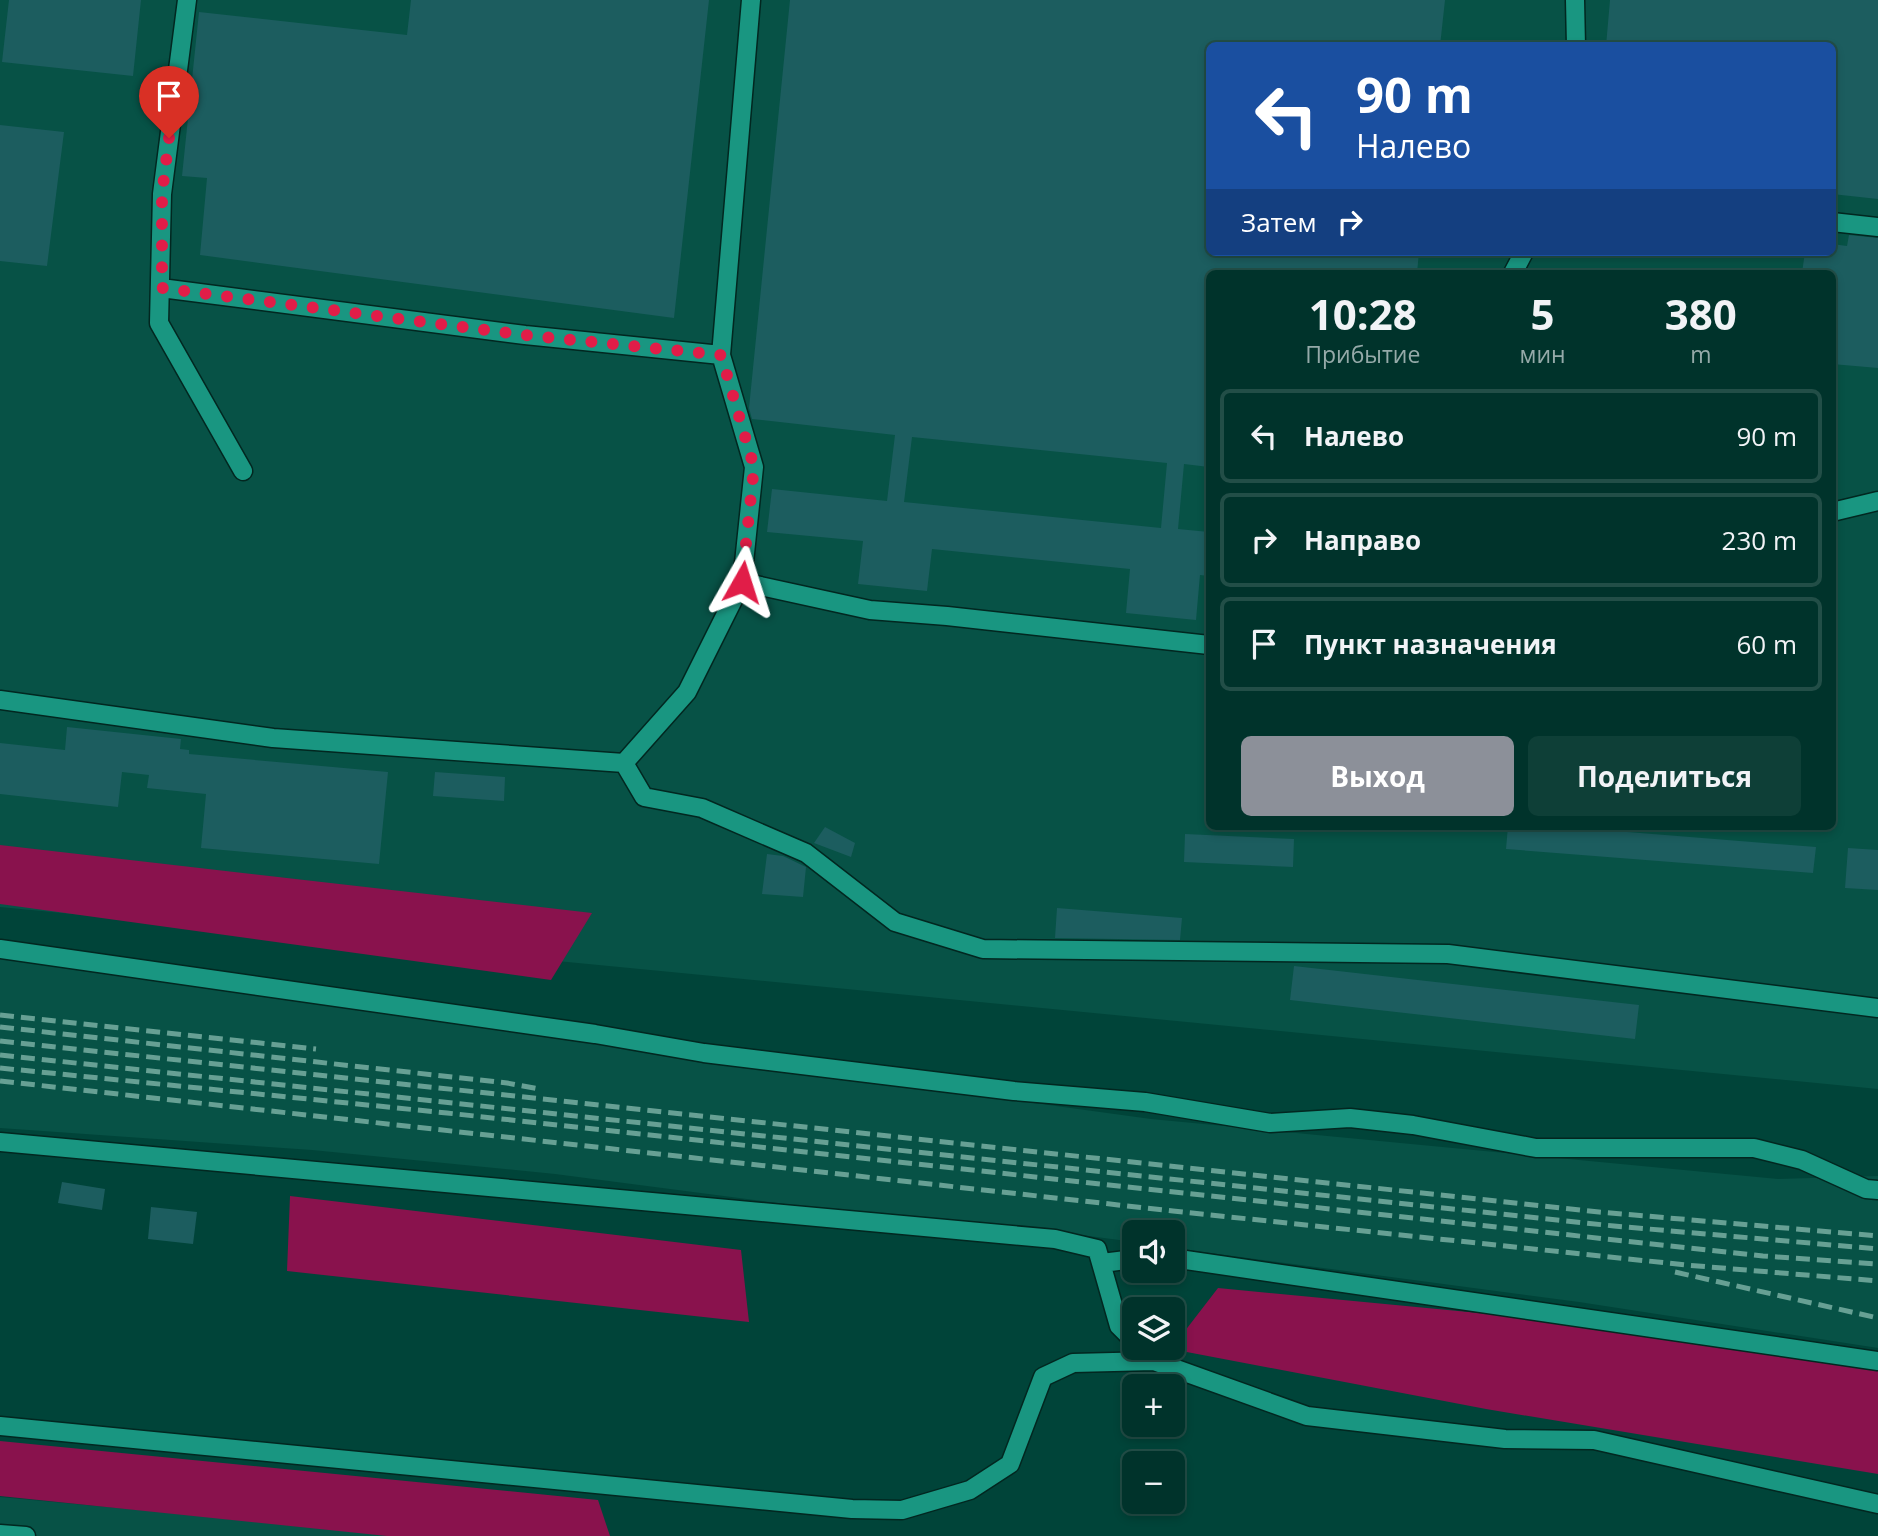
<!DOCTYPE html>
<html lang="ru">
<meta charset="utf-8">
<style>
body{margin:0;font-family:"Open Sans",sans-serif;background:#0e3f37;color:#f1f3f6;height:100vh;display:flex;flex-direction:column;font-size:26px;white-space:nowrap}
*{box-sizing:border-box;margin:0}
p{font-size:23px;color:#95aaa9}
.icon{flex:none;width:38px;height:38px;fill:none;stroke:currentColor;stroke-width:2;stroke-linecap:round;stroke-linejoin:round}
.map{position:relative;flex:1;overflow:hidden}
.drawer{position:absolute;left:1206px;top:270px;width:630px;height:560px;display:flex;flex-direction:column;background:#00332b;border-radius:10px;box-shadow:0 4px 10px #0003,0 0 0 2px #224e47}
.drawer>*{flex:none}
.guide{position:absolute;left:1206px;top:42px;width:630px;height:214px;border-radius:10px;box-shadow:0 4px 10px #0003,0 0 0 2px #224e47;background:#1a4fa0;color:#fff;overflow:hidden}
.buttons{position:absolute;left:1122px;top:1220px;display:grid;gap:14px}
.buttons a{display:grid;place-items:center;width:63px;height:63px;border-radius:10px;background:#00332b;box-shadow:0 4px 10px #0003,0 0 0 2px #224e47;font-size:35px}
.pin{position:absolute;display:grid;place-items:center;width:60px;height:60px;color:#fff;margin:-72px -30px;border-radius:50% 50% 50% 0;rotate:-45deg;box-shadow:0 0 7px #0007}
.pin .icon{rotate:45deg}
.me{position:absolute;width:77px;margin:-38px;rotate:6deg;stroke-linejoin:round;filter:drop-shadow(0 0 5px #0008)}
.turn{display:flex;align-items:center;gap:24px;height:147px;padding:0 35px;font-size:32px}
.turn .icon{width:91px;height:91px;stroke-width:2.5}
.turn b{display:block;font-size:49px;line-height:60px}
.then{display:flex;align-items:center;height:66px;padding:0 35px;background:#0003;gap:14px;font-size:26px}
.eta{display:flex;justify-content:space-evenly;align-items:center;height:119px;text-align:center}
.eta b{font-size:42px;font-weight:700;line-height:49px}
.button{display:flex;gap:14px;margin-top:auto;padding:14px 35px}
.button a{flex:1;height:80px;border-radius:10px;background:#8c9099;color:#fff;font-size:28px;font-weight:700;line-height:80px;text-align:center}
.button a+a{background:#0e3f37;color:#f1f3f6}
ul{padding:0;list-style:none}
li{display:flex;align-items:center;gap:21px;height:94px;margin:0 14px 10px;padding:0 21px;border:4px solid #224e47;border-radius:10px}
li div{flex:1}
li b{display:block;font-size:26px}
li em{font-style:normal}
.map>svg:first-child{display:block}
</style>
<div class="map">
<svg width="1878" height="1536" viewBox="0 0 1878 1536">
<rect width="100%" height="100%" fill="#004439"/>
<path fill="#075246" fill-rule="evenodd" d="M0 0H1878V1089L0 907ZM1209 46H1832V252H1209ZM1209 273H1832V826H1209Z
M0 947 718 1060 1151 1119 1778 1179 1878 1176V1348L1579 1302 1173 1248 1172 1232H1134V1242L999 1224 847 1212 555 1174 312 1150 0 1128Z
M0 1497 194 1515 393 1536H0Z"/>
<path fill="#89124d" d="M0 845 592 913 551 980 0 904Z
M290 1196 741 1250 749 1322 287 1271Z
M1218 1288 1878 1351V1474L1486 1409 1171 1349Z
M0 1441 598 1500 610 1536H387L0 1496Z"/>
<path fill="#1c5d5f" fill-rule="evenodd" d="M9 0H141L133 76 2 62Z
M411 0H709L674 318 200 255 207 178 182 176 199 12 407 35Z
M790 0H1445L1440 46H1209V252H1419L1417 273H1209V467L1184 464 1178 529 1209 532V576L1200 575 1196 620 1126 613 1130 569 932 549 927 591 858 584 863 541 767 532 772 489 887 501 895 435 752 419 749 408ZM912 437 1167 463 1161 528 904 502Z
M1610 0H1878V199L1832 194V46H1606Z
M0 125 64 132 47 266 0 261Z
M1849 235 1878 238V368L1832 364V273H1802L1805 252H1832V244L1847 246Z
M67 727 181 739 180 749 189 750V754L388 772 379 864 201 848 206 794 147 788 149 775 122 772 118 807 0 794V743L65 750Z
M435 772 505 777 504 801 433 796Z
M1508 826H1553L1816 847 1813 873 1506 849Z
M825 827 855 843 851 857 814 843Z
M1185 834 1294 839 1293 867 1184 862Z
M1848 848 1878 850V890L1845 888Z
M767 854 783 856 806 867 803 897 762 894Z
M1057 908 1182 918 1180 940 1055 938Z
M1294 966 1639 1005 1635 1039 1290 1000Z
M62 1182 105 1189 102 1210 58 1203Z
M151 1207 197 1212 193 1244 148 1239Z"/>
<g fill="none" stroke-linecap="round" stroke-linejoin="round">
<g stroke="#022720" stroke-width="21">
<path id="minor" d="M187 0 162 194 159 323 243 471
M1575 0 1576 46
M1832 222 1878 227
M1513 273 1524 252
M161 288 525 335 721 355
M1832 512 1878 501
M742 582 870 610 947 616 1209 645
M0 700 273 738 624 763 687 692 742 582 754 467 721 355 751 0
M624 763 644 797 702 808 806 853 895 922 983 949 1448 954 1878 1008
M0 949 595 1034 704 1053 1014 1091 1145 1102 1270 1123 1350 1118 1413 1125 1536 1148H1754L1802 1160 1866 1189 1878 1190
M0 1142 1055 1239 1097 1249 1119 1326 1134 1341
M1172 1258 1878 1361
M1102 1263 1134 1259
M1145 1353 1154 1361 1307 1416 1505 1439 1594 1440 1878 1504
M0 1426 852 1509 902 1510 970 1490 1010 1464 1043 1377 1073 1363 1154 1361
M0 1534 26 1536"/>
</g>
<use href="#minor" stroke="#199681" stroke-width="18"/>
<path stroke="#67a094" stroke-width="5" stroke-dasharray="14 7" stroke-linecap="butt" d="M0 1015 316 1049
M0 1027 507 1083 539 1089
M0 1041 1599 1212 1878 1236
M0 1055 1614 1226 1878 1249
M0 1068 447 1113 1763 1256 1878 1264
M0 1081 1173 1211 1686 1265 1878 1281
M1675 1272 1878 1318"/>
</g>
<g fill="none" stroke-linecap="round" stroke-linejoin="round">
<path stroke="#e11d48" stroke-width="12" stroke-dasharray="0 21.6" d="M169 138 162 194V288L524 335 721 355 754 467 742 582"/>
</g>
</svg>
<div class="buttons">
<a><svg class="icon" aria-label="sound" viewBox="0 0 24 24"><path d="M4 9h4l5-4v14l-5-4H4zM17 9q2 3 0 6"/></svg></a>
<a><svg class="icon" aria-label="layers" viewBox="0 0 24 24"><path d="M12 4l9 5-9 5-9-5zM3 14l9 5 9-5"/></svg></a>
<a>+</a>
<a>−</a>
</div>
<div class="pin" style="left:169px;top:138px;background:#d93025"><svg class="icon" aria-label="arrive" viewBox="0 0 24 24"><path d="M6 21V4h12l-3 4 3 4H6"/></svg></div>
<svg class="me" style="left:742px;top:582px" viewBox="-20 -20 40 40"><path d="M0-17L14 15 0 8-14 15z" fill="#e11d48" stroke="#fff" stroke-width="4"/></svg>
<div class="guide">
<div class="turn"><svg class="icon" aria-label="left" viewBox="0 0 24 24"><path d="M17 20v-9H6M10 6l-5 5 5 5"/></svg><div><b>90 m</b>Налево</div></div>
<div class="then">Затем<svg class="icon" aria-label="right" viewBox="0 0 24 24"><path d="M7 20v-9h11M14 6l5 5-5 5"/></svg></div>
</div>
<section class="drawer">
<div class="eta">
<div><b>10:28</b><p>Прибытие</p></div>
<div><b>5</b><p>мин</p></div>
<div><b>380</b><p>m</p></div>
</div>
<ul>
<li><svg class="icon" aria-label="left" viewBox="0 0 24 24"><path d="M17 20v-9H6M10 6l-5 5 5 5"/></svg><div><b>Налево</b></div><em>90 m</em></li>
<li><svg class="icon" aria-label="right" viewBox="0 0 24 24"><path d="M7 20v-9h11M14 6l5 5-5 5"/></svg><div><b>Направо</b></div><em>230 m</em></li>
<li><svg class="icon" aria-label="arrive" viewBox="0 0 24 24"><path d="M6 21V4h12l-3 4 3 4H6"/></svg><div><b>Пункт назначения</b></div><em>60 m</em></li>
</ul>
<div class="button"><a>Выход</a><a>Поделиться</a></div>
</section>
</div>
